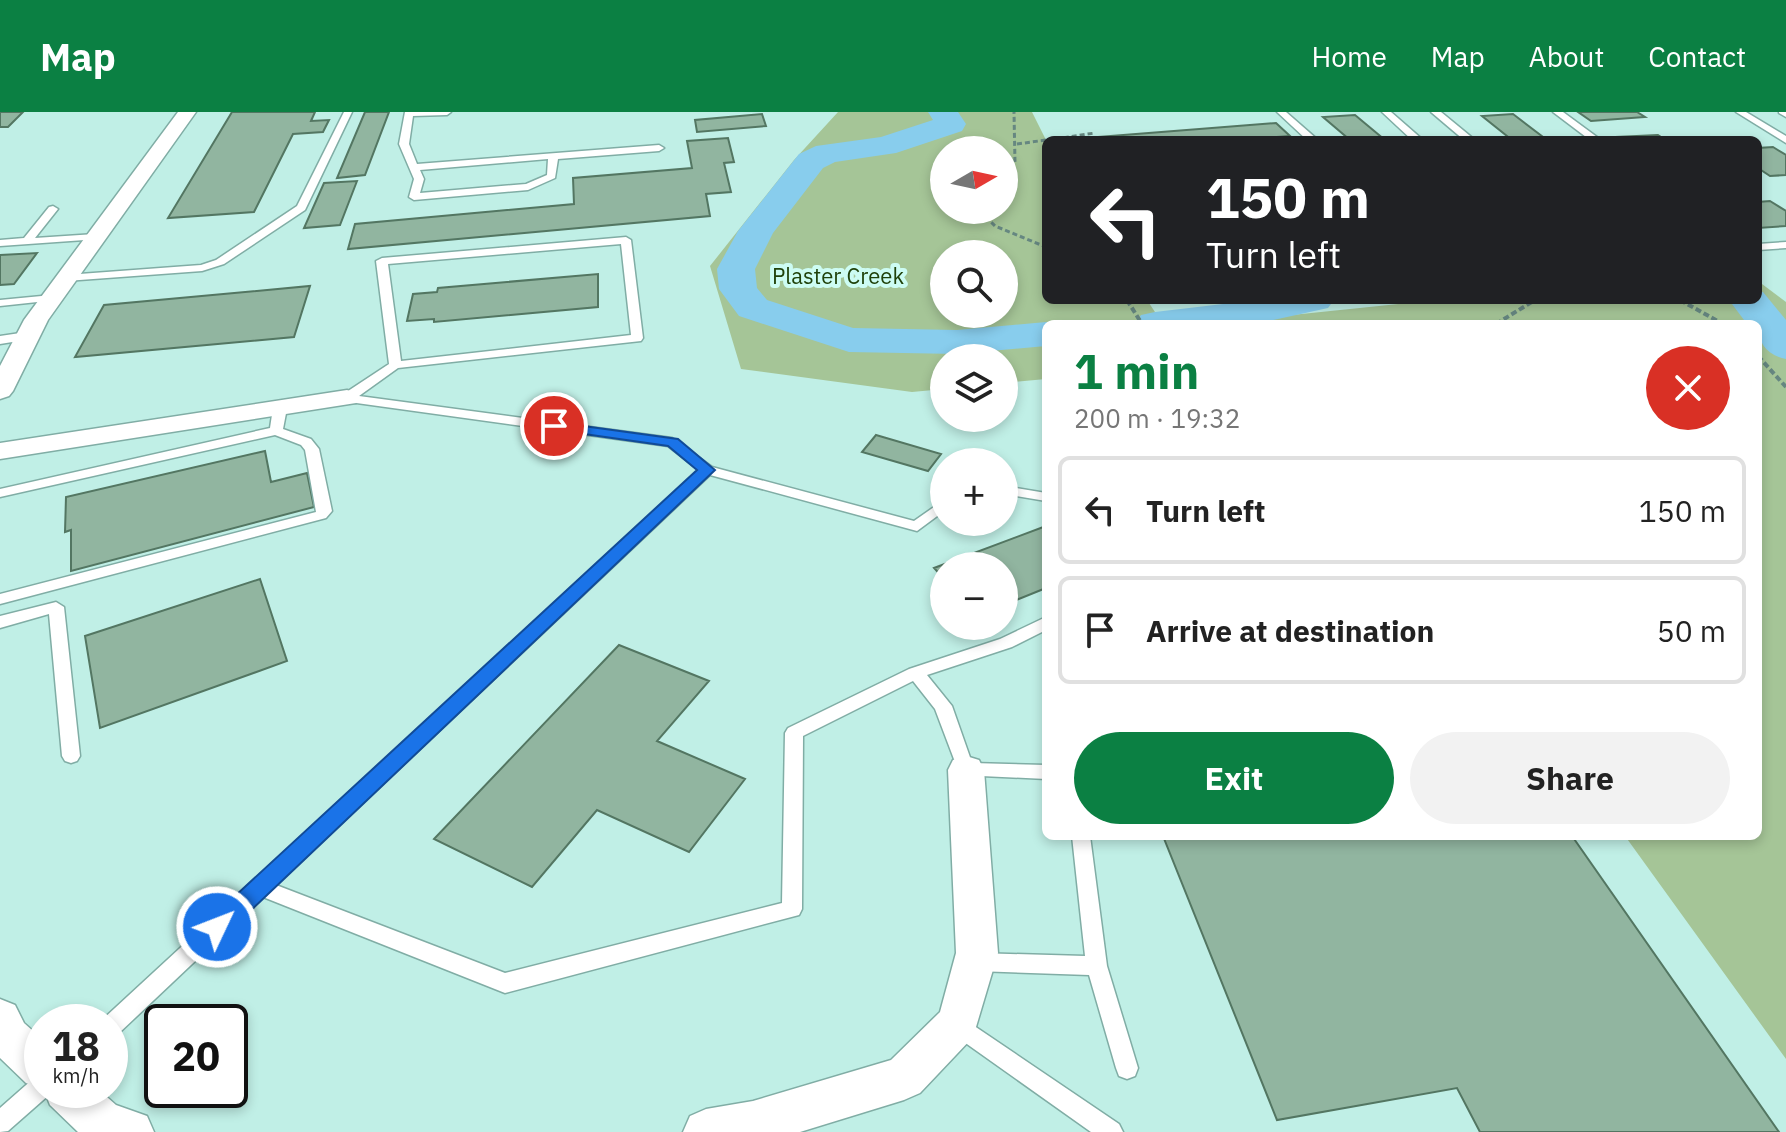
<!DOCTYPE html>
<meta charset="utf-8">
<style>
body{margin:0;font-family:"IBM Plex Sans",sans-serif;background:#f2f2f2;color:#222;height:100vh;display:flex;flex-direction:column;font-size:30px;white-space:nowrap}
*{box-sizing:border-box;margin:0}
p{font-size:26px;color:#767676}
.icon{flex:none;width:44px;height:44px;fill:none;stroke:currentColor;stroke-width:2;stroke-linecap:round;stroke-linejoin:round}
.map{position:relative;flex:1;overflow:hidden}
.details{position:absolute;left:1042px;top:208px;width:720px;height:520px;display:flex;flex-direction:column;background:#fff;border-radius:12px;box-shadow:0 4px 12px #0003}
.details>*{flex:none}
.banner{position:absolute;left:1042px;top:24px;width:720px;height:168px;border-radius:12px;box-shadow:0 4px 12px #0003;background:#202124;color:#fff;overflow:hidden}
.needle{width:52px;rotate:81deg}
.controls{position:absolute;left:930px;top:24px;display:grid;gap:16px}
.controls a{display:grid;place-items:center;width:88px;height:88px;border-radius:50%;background:#fff;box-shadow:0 4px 12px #0003;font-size:40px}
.speed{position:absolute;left:24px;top:892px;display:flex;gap:16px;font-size:40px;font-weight:700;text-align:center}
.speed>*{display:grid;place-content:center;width:104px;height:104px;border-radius:50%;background:#fff;box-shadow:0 4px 12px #0003;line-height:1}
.speed small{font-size:20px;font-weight:400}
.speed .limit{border:4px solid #111;border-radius:12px;background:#fff;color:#111}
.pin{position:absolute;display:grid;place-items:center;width:68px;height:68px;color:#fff;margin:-34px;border:4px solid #fff;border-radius:50%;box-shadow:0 2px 8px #0007}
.me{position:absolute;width:88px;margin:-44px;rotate:47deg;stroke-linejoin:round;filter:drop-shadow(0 0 6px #0008)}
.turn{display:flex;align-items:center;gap:28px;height:168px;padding:0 32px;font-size:36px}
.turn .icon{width:104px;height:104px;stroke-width:2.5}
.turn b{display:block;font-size:56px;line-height:68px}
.round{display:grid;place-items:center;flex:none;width:84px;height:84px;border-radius:42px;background:#f2f2f2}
.headline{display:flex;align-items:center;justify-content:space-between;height:136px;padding:0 32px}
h1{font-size:48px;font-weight:800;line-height:60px;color:#0b8043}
.action{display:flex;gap:16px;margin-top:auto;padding:16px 32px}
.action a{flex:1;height:92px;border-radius:48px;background:#0b8043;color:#fff;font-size:32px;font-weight:800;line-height:92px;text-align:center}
.action a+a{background:#f2f2f2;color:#222}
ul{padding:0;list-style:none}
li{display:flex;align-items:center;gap:24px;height:108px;margin:0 16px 12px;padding:0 16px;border:4px solid #e0e0e0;border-radius:12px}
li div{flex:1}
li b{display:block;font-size:30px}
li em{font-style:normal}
header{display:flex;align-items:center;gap:48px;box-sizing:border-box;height:112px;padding:0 40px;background:#0b8043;color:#fff}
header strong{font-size:38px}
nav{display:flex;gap:44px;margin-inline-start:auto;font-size:28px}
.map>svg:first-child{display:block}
</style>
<header>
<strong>Map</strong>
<nav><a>Home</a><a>Map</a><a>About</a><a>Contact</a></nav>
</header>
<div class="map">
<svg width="1786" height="1020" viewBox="0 0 1786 1020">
<rect width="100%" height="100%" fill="#c0efe6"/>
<path fill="#a5c597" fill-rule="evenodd" d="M838 0H1032L1046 28V188H1147L1155 200 1148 212H1046V267L1004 271V246H944V277L912 280 741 257 710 154 794 48ZM944 38H1004V98H944ZM944 142H1004V202H944Z
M1758 169 1786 190V947L1625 724H1758V212H1203L1437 188H1758Z"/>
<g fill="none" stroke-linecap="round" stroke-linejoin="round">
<path fill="#88cded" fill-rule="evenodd" d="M928 0H958L966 12 962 19 896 41 835 50 823 56 773 121 755 157 757 176 767 188 853 216 957 218 1046 210 1055 212H1046V234L957 242 849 240 739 204 719 177 717 157 738 119 799 42 816 34 881 25 933 8Z
M1758 179 1763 180 1786 208V247C1767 243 1758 232 1758 212H1747L1729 188H1758Z
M1257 188H1334L1328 196 1255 212H1135L1141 203 1155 200Z"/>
</g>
<path fill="#91b5a0" stroke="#537662" stroke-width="2" d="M0 0H23L8 15H0Z
M232 0H315L311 9 329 8 323 20 293 22 254 100 168 106Z
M365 0H389L365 63 337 66Z
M1578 0H1637L1645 5 1591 9Z
M762 2 766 14 697 20 695 8Z
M1513 2 1547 28H1512L1482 4Z
M1355 3 1385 28H1350L1323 5Z
M1276 11 1290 24 1240 28H1060Z
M1658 23 1666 28 1615 25Z
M728 26 734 50 724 51 731 80 706 82 710 104 348 137 355 112 574 92 573 66 692 56 687 29Z
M1773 35 1786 43V63L1770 64 1758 56V36Z
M357 69 340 113 304 116 324 71Z
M1770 89 1786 99V114L1758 116V90Z
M37 141 14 172 0 173V143Z
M598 162V195L434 210V207L407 209 413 182 437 180 438 176Z
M310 174 294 225 75 245 104 193Z
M876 323 941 342 928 359 862 340Z
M265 339 271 370 307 361 314 395 71 459V418L65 420 66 385Z
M1046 414V476L1004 493V454H944V467L934 456Z
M260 467 287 549 100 616 85 524Z
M619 533 709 569 657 629 745 667 689 740 597 698 532 775 434 727Z
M1163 724H1572L1779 1020H1480L1457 976 1277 1008Z"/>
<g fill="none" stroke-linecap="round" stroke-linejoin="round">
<g stroke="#80ada5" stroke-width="3">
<path id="lane" d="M344 0H352L305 98 224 152 202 159 66 169 60 166 66 163 201 153 216 148 297 94Z
M405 0H451L447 3 413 4 409 32 417 52 659 33 664 36 659 39 558 47 555 66 528 78 414 88 409 85 414 67 399 32ZM548 47 547 63 526 72 420 81 424 67 420 58Z
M1277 0H1286L1318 28H1307Z
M1382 0H1391L1423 28H1412Z
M1431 0H1441L1475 28H1464Z
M1553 0H1563L1601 28H1590Z
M1736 0H1746L1786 24V31Z
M1786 0V5L1779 1V0Z
M53 94 58 97 35 126 95 122 99 123V127L0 134V128L24 126 49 95Z
M626 125 631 128 643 226 641 229 398 256 359 284 672 326 712 355 914 409 944 388V399L917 419 710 363 276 773 505 861 782 791 785 621 788 616 909 557 1000 527 1046 505V518L1012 535 927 563 952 594 972 651 1046 653V667L960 663 935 597 913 569 803 624 802 797 799 803 505 881 263 785 118 922 110 925V910H101L102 908 699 358 668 334 342 289V283L389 252 376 149 382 146ZM621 132 631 223 401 249 388 152Z
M1786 130V136L1758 138V132Z
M52 183 58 186 56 188 0 194V188Z
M27 220 33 224 31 227 0 232V224Z
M280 292 287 296 283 317 311 327 319 337 332 399 326 406 0 492V482L316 400 305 338 301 333 275 323 0 385V377L270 316 273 296Z
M1004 374 1046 381V389L1004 382Z
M56 490 64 495 80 644 77 649 71 651 65 649 62 644 49 502 0 516V504Z
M1072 724H1090L1107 854 1138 956 1135 964 1127 967 1119 964 1116 956 1089 863 976 859 969 857 966 850 969 843 976 841 1085 844Z
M958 903 1119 1012 1123 1020H1091L950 920 947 913 950 906Z
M42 963V978H51L50 982 8 1019 0 1020V996L34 966Z"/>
</g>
<g stroke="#80ada5" stroke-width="3">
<path id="street" d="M178 0H196L48 208 13 279 9 284 0 287V254L24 208Z
M347 278 356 281 360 286 356 291 0 347V331Z
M966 644 979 648 984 658 998 841 973 925 920 981 904 988 800 1020H683L690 1004 706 997 753 989 891 948 940 900 956 841 948 658 953 648Z
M0 887 15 893 24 911 42 927V977L26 971 0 946Z
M44 978H99L116 993 147 1004 154 1020H78L50 993Z"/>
</g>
<path stroke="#668781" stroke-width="3" stroke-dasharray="5 3" stroke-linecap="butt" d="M1048 28 1095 21
M1017 32 1046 28
M1004 61 1015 51 1014 0
M984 98 983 102 995 114 1046 135"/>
<path stroke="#668781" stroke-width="4" stroke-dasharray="6 3" stroke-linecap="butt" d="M1127 188 1142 212
M1680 188 1723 212
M1496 212 1535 188
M1758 244 1786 275"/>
<use href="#lane" fill="#fff" fill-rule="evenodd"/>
<use href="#street" fill="#fff" fill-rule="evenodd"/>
</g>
<path fill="#1a73e8" stroke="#114b97" stroke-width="2" d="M554 310 678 327 715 358 226 822 217 825 209 822 206 815 209 808 697 358 668 334 549 317 546 314Z"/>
<g text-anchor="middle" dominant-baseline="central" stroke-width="8" stroke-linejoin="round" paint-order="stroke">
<g font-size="22" fill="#1f410a" stroke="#cdfcf3">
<text x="838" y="163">Plaster Creek</text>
</g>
</g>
</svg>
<div class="controls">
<a><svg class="needle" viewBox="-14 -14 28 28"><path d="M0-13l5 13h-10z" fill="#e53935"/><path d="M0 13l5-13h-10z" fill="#767676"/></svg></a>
<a><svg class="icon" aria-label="search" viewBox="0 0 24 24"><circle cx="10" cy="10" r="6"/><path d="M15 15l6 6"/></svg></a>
<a><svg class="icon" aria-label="layers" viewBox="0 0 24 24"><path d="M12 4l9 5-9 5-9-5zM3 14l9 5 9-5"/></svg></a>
<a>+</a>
<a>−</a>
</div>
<div class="speed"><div>18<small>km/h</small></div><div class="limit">20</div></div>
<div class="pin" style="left:554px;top:314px;background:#d93025"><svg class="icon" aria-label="arrive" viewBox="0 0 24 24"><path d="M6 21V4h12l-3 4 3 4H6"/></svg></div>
<svg class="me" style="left:217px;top:815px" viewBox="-20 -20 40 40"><circle r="17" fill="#1a73e8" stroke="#fff" stroke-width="3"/><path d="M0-11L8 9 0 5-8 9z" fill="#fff"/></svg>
<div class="banner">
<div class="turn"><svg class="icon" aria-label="left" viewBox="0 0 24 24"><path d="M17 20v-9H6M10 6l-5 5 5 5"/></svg><div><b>150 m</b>Turn left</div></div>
</div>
<section class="details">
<div class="headline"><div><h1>1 min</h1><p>200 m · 19:32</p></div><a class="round" style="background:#d93025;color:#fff"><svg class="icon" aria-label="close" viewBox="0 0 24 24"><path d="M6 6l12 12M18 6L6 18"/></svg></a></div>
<ul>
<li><svg class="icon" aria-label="left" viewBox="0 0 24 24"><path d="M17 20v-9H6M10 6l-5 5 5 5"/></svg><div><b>Turn left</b></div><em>150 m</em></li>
<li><svg class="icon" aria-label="arrive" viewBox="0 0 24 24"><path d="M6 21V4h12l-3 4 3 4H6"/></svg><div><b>Arrive at destination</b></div><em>50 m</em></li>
</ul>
<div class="action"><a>Exit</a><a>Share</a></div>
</section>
</div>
